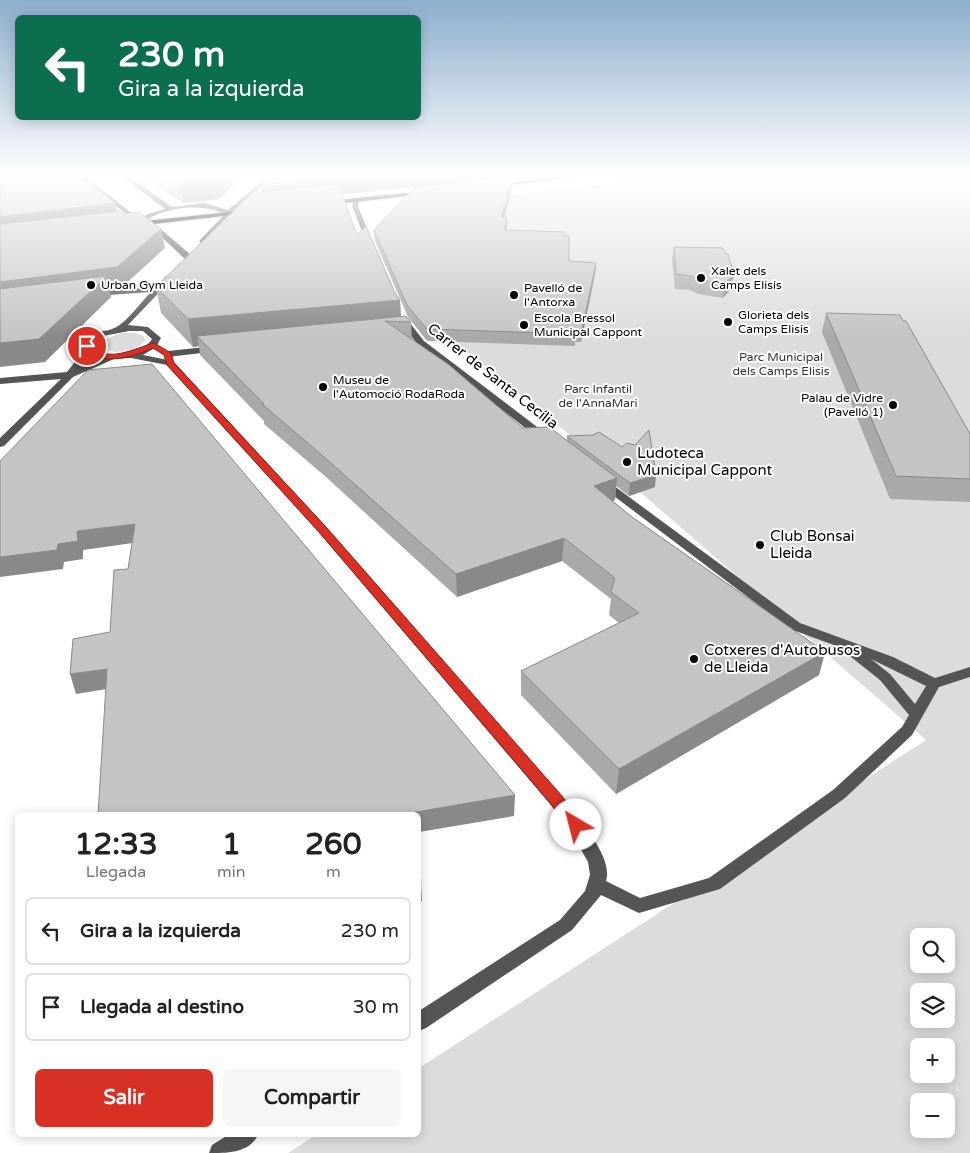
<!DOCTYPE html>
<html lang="es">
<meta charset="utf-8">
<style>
body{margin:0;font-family:"Varela Round",sans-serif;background:#f6f6f6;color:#222;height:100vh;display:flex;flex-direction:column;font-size:19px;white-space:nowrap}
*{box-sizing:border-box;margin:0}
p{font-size:16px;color:#767676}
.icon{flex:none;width:28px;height:28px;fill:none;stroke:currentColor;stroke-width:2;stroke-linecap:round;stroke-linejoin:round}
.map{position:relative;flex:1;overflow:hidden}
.side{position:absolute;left:15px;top:812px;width:406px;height:325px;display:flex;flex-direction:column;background:#fff;border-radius:8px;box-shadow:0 2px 12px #0003}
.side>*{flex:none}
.banner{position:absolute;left:15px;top:15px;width:406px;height:105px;border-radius:8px;box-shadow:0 2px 12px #0003;background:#0b6e4f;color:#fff;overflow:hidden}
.controls{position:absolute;left:910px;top:928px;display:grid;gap:10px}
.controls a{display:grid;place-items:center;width:45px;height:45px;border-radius:8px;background:#fff;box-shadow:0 2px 12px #0003;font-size:25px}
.pin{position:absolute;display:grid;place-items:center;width:42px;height:42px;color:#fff;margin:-21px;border:2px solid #fff;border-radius:50%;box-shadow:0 1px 5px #0007}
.me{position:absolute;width:55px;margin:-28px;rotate:323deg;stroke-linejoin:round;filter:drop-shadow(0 0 4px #0008)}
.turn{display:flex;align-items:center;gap:18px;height:105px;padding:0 20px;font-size:22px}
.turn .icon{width:65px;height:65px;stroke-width:2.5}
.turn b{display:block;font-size:35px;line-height:42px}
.eta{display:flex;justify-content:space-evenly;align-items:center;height:85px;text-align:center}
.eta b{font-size:30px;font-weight:800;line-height:35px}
.button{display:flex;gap:10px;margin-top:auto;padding:10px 20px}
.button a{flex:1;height:58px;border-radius:8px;background:#d93025;color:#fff;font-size:20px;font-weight:800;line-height:58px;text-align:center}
.button a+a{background:#f6f6f6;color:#222}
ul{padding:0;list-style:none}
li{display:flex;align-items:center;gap:15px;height:68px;margin:0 10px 8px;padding:0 10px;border:2px solid #e0e0e0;border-radius:8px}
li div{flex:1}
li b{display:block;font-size:19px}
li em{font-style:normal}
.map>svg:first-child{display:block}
</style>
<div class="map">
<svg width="970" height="1153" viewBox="0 0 970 1153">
<rect width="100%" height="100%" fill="#fff"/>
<path fill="#dcdcdc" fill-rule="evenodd" d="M666 175H970V1153H288L316 1135H419V1068L926 740 640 492 459 345 424 309 511 195 662 178ZM919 936H946V964H919ZM919 991H946V1019H919ZM919 1046H946V1074H919ZM919 1101H946V1129H919Z
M121 333H135L144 336 145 341C135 352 113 356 101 346L103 340Z"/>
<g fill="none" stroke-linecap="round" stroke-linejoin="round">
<g stroke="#dbdbdb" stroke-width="3">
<path id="major" d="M569 175H592L497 187 494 185Z
M425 191 427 192V194L328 205 325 203 328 201Z
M248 210 250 211V213L136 226 132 224 136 222Z"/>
</g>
<path fill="#555" fill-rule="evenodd" d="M76 175H83L129 211 137 220 148 214 165 209 120 175H127L172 207 204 203 228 210 269 175H276L231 214 203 244 199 242 200 240 225 214C200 202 161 207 139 225H135L125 213Z
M510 175H517L524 182 519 183Z
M354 199 359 200 358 206 373 244 366 242 352 206Z
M149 224 157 226 191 255V259H185L153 229 147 227 145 226Z
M166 276 173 278 128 325 148 327 161 338 156 347 143 355 173 361 326 527 582 820C591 837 612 861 606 881L640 898 709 878 833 790 902 727 909 715 880 680 846 653 845 649 790 629 598 484 596 482 598 480H606L800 623 893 657 935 678 970 667V677L939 687 912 735 845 798 720 889 639 913 601 895 572 930 426 1028 419 1031V1011L560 920 585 891 590 875 588 862 570 830 550 804 318 531 167 365 131 358 114 359 73 377 4 446 0 447V438L61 379 0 384V378L67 372 84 350 83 346C96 325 104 335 118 326 130 318 141 302 151 292L93 296 89 294 90 292 156 287ZM129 331H143L152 339C143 355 104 362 91 346L103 336ZM90 354 102 358 81 367ZM871 659 926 686 915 704 890 674Z
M400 318H406L424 341 549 436V440H541L418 345 399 320Z
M215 346 218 347V351L168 357 163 354 168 351Z
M228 1135H258C249 1153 228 1153 209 1153L212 1145Z"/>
<use href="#major" fill="#000" fill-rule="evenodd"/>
</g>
<path fill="#a9a9a9" d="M142 175H245L219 199 183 203Z
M266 175H512L513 186 504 218 506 230 564 236 569 261 596 263 595 274 581 342H575V346L427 341 408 317 375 241 374 230 423 186 342 194 357 235 395 293 400 300 401 317 411 322 412 339 523 428 567 440V436L655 487 629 496 616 486 615 500 613 501 632 517 825 652 819 675 616 794 521 695V671L619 623 609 615 611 599 562 561 457 597 326 477 264 424V421L200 355 199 346 193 347 161 313 156 287 262 192 267 179Z
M674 247 723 248 731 289 723 298 698 294 690 290 675 289 672 260Z
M826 313 970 434V502L890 499 822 332Z"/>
<path fill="#898989" d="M219 175H245L219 199 183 203 179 181Z
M261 175H266L262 179Z
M334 175H512L513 186 501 228 423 189V186L337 195 264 206 261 184Z
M115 203 119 222 0 237V217Z
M507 218V228L504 241V230Z
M161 229 165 248 121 288 110 290 111 297 45 362 0 367V282Z
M596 263 595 274 581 342 582 329Z
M734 275 731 289 723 298 725 283Z
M400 300 401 322 385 321 197 336 199 346 193 347 188 319Z
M656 475 655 487 629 496 630 483Z
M617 478 615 500 592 508 594 486Z
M135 524 140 542 83 550V559L64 562 63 569 0 577V557L58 544 77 531Z
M564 538 562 561 457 597 456 574Z
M825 652 819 675 616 794 619 769Z
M107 669 113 688 76 694 70 674Z
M515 795 514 816 419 832V815H410V813Z
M421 881 422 901 419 903V882Z"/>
<path fill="#c4c4c4" stroke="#898989" d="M0 175H79L115 203 0 217Z
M170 175H219L216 177 179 181Z
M271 175H335V177L261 184Z
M513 176 501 217 507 218 504 230 564 232V236H569V261L596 263 582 329H575V334L427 329 407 305 374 230 415 187Z
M338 184 357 235 366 226 395 293 400 300 188 319 156 287 252 193Z
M123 211 125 214 139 212 161 229 117 267 0 282V224Z
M674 247 723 248 725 253 728 254 734 275 725 283 699 280 692 276 676 274Z
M107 276 39 339 0 343V289Z
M826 313 900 315 903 321H906L970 434V479L896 476Z
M406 316 411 322 385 321 448 364 523 428 549 427 617 478 594 486 632 517 825 652 619 769 521 671 639 613 611 592 615 578 564 538 456 574 323 456 262 404H264L197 336Z
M152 364 515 795 410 813V815H98L107 669 70 674 73 639 110 632 114 570 128 569 135 524 77 531 78 541 58 544 57 550 0 557V461L88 370Z
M649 430 656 475 630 483 567 436 593 435 599 432 622 447 627 443 635 445Z
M419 867 421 881 419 882Z"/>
<linearGradient id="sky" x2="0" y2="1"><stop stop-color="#8cadcc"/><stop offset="0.52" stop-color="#fff"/><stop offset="1" stop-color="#fff" stop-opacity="0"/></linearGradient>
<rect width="970" height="337" fill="url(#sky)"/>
<path fill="#d93025" stroke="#8d1f18" d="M154 343 171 353 174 363 326 527 562 796 581 821 583 825 581 829H570L551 804 318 531 167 365 164 355 153 348C132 357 99 368 83 346L90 344C106 365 135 348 154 343Z"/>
<g fill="#000" stroke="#fff" stroke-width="2">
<circle cx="701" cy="278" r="5"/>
<circle cx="91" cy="285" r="5"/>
<circle cx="514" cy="295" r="5"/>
<circle cx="728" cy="322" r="5"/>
<circle cx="524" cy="325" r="5"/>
<circle cx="323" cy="387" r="5"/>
<circle cx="893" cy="405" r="5"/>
<circle cx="627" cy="462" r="5"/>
<circle cx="760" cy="545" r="5"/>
<circle cx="694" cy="659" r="5"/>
</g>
<g text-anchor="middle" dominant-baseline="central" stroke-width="4" stroke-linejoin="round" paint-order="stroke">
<g font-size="12" fill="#000" stroke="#fff" text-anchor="start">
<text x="711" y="271">Xalet dels<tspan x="711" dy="14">Camps Elisis</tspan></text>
<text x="101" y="285">Urban Gym Lleida</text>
<text x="524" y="288">Pavelló de<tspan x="524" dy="14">l'Antorxa</tspan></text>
<text x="738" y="315">Glorieta dels<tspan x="738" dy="14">Camps Elisis</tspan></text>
<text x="534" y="318">Escola Bressol<tspan x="534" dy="14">Municipal Cappont</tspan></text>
<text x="333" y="380">Museu de<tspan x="333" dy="14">l'Automoció RodaRoda</tspan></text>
<text x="883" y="398" text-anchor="end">Palau de Vidre<tspan x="883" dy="14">(Pavelló 1)</tspan></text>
</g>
<g font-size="12" fill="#333" stroke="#fff">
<text x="781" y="357">Parc Municipal<tspan x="781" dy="14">dels Camps Elisis</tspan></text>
<text x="598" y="389">Parc Infantil<tspan x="598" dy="14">de l'AnnaMari</tspan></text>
</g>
<g font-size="15" fill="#000" stroke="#fff">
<text transform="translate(493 376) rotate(38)">Carrer de Santa Cecília</text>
</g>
<g font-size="15" fill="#000" stroke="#fff" text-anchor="start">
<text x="637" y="453">Ludoteca<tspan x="637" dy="17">Municipal Cappont</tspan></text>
<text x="770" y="536">Club Bonsai<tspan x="770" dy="17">Lleida</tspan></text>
<text x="704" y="650">Cotxeres d'Autobusos<tspan x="704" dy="17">de Lleida</tspan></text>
</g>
</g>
</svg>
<div class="controls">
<a><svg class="icon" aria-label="search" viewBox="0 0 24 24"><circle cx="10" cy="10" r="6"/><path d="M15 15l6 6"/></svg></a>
<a><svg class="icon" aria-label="layers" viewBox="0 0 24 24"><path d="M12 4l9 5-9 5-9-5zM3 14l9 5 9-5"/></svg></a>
<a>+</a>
<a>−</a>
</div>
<div class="pin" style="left:87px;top:346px;background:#d93025"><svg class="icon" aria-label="arrive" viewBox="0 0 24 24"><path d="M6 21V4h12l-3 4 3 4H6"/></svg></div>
<svg class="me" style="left:576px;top:825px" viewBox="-20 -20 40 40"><circle r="19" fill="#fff"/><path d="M0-13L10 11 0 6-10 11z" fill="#d93025"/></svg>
<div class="banner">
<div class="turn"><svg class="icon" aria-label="left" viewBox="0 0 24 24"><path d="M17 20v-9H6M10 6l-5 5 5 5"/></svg><div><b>230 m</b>Gira a la izquierda</div></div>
</div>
<section class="side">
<div class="eta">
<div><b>12:33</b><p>Llegada</p></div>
<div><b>1</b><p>min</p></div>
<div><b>260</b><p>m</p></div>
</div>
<ul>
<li><svg class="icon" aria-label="left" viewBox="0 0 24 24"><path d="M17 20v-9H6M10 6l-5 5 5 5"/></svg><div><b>Gira a la izquierda</b></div><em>230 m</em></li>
<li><svg class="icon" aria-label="arrive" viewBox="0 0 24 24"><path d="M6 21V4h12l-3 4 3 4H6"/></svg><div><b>Llegada al destino</b></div><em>30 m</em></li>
</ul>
<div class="button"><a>Salir</a><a>Compartir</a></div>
</section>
</div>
